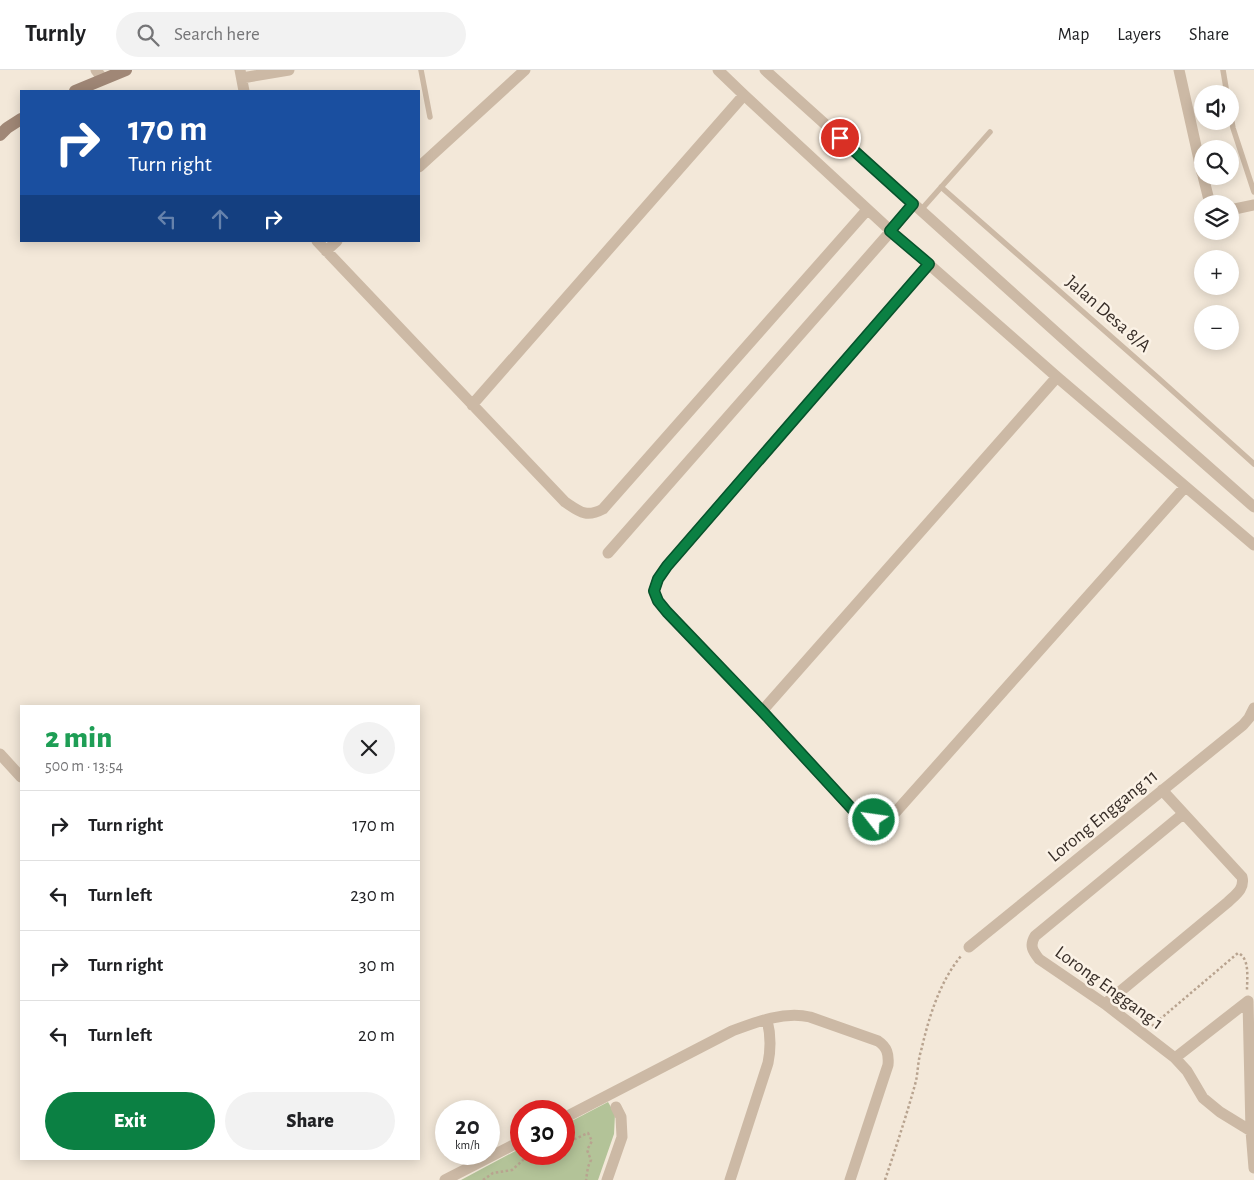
<!DOCTYPE html>
<meta charset="utf-8">
<style>
body{margin:0;font-family:"Alegreya Sans",sans-serif;background:#f2f2f2;color:#202124;height:100vh;display:flex;flex-direction:column;font-size:19px;white-space:nowrap}
*{box-sizing:border-box;margin:0}
p{font-size:16px;color:#757577}
.icon{flex:none;width:28px;height:28px;fill:none;stroke:currentColor;stroke-width:2;stroke-linecap:round;stroke-linejoin:round}
.map{position:relative;flex:1;overflow:hidden}
.panel{position:absolute;left:20px;top:635px;width:400px;height:455px;display:flex;flex-direction:column;background:#fff;border-radius:0px;box-shadow:0 2px 12px #0003}
.panel>*{flex:none}
.banner{position:absolute;left:20px;top:20px;width:400px;height:152px;border-radius:0px;box-shadow:0 2px 12px #0003;background:#1a4fa0;color:#fff;overflow:hidden}
.controls{position:absolute;left:1194px;top:15px;display:grid;gap:10px}
.controls a{display:grid;place-items:center;width:45px;height:45px;border-radius:50%;background:#fff;box-shadow:0 2px 12px #0003;font-size:25px}
.speed{position:absolute;left:435px;top:1030px;display:flex;gap:10px;font-size:25px;font-weight:700;text-align:center}
.speed>*{display:grid;place-content:center;width:65px;height:65px;border-radius:50%;background:#fff;box-shadow:0 2px 12px #0003;line-height:1}
.speed small{font-size:12px;font-weight:400}
.speed .limit{border:8px solid #d22;background:#fff;color:#111}
.pin{position:absolute;display:grid;place-items:center;width:42px;height:42px;color:#fff;margin:-21px;border:2px solid #fff;border-radius:50%;box-shadow:0 1px 5px #0007}
.me{position:absolute;width:55px;margin:-28px;rotate:300deg;stroke-linejoin:round;filter:drop-shadow(0 0 4px #0008)}
.turn{display:flex;align-items:center;gap:18px;height:105px;padding:0 25px;font-size:22px}
.turn .icon{width:65px;height:65px;stroke-width:2.5}
.turn b{display:block;font-size:35px;line-height:42px}
.lanes{display:flex;align-items:center;height:48px;padding:0 25px;background:#0003;justify-content:center;gap:25px;direction:ltr}
.lanes .off{opacity:.35}
.round{display:grid;place-items:center;flex:none;width:52px;height:52px;border-radius:26px;background:#f2f2f2}
.overview{display:flex;align-items:center;justify-content:space-between;height:85px;padding:0 25px}
h1{font-size:30px;font-weight:800;line-height:38px;color:#1e9e55}
.action{display:flex;gap:10px;margin-top:auto;padding:10px 25px}
.action a{flex:1;height:58px;border-radius:30px;background:#0b8043;color:#fff;font-size:20px;font-weight:800;line-height:58px;text-align:center}
.action a+a{background:#f2f2f2;color:#202124}
ul{padding:0;list-style:none}
li{display:flex;align-items:center;gap:15px;height:70px;padding:0 25px;border-top:1px solid #e0e0e0}
li div{flex:1}
li b{display:block;font-size:19px}
li em{font-style:normal}
header{display:flex;align-items:center;gap:30px;box-sizing:border-box;height:70px;padding:0 25px;background:#fff;border-bottom:1px solid #e0e0e0}
header strong{font-size:24px}
nav{display:flex;gap:28px;margin-inline-start:auto;font-size:18px}
.search{width:350px;height:45px;background:#f2f2f2;display:flex;align-items:center;gap:12px;box-sizing:border-box;padding:0 18px;border-radius:28px;color:#757577;font-size:19px}
.map>svg:first-child{display:block}
</style>
<header>
<strong>Turnly</strong>
<div class="search"><svg class="icon" aria-label="search" viewBox="0 0 24 24"><circle cx="10" cy="10" r="6"/><path d="M15 15l6 6"/></svg>Search here</div>
<nav><a>Map</a><a>Layers</a><a>Share</a></nav>
</header>
<div class="map">
<svg width="1254" height="1110" viewBox="0 0 1254 1110">
<rect width="100%" height="100%" fill="#f3e8d9"/>
<path fill="#b3c398" d="M608 1032 615 1044 614 1064 598 1110H461L521 1078V1084H564V1055Z"/>
<g fill="none" stroke-linecap="round" stroke-linejoin="round">
<path stroke="#b8a38f" stroke-width="2.5" stroke-dasharray="2.5 2.5" stroke-linecap="butt" d="M1152 956 1238 883C1250 888 1247 908 1247 920
M564 1069H575L588 1063 592 1071 587 1080 591 1090 588 1097 586 1110
M483 1110 493 1103 512 1100 522 1091 528 1084
M885 1110C896 1077 907 1044 916 1011 918 1001 918 990 921 981 929 947 939 913 961 886"/>
<path stroke="#ccb9a5" stroke-width="5.5" d="M421 0 430 47
M1223 0 1227 24
M1230 41 1233 58 1254 122
M941 117 1156 306 1254 394
M920 141 990 62"/>
<path stroke="#ccb9a5" stroke-width="11" d="M96 0 103 9
M240 0 244 21
M718 0 744 25 891 161 1057 307 1254 475
M765 0 1077 281 1203 392 1254 437
M1179 0 1202 103
M242 8 289 0
M419 97 525 0
M1203 106 1210 134
M1230 140 1254 135
M317 171 565 432C580 442 586 448 603 439L867 140
M326 181 337 171
M929 194 667 496 658 509 654 521 658 531 667 542 762 641 854 741C869 749 877 754 893 745L1185 417
M472 335 744 25
M608 483 891 161 913 134
M762 641 1057 307
M0 684 21 707
M1183 744 1035 866C1029 876 1033 881 1039 889L1105 934 1175 988 1187 1001 1203 1028 1220 1042 1251 1061
M969 877 1243 655 1249 648 1254 638
M1248 931 1251 1061 1254 1098
M1105 934 1228 832C1235 825 1245 819 1242 807L1162 720
M1175 988 1248 931
M564 1048 732 961C756 952 784 941 810 947L878 971C887 977 889 984 888 995L850 1110
M445 1110 521 1071
M607 1110 622 1067 621 1047 616 1037
M730 1110 768 993C771 978 771 965 767 950"/>
<path stroke="#a08776" stroke-width="12" d="M75 21 126 0
M0 65 7 58 21 49"/>
</g>
<g fill="none" stroke-linecap="round" stroke-linejoin="round">
<g stroke="#07532c" stroke-width="12">
<path id="route" d="M840 68 913 134 890 161 929 194 667 496 658 509 654 521 658 531 667 542 762 641 854 741 865 747 874 750"/>
</g>
<use href="#route" stroke="#0b8043" stroke-width="9"/>
</g>
<g text-anchor="middle" dominant-baseline="central" stroke-width="5" stroke-linejoin="round" paint-order="stroke">
<g font-size="19" fill="#372d27" stroke="#fbf2e6">
<text transform="translate(1108 244) rotate(41)">Jalan Desa 8/A</text>
<text transform="translate(1103 746) rotate(-39)">Lorong Enggang 11</text>
<text transform="translate(1109 918) rotate(36)">Lorong Enggang 1</text>
</g>
</g>
</svg>
<div class="controls">
<a><svg class="icon" aria-label="sound" viewBox="0 0 24 24"><path d="M4 9h4l5-4v14l-5-4H4zM17 9q2 3 0 6"/></svg></a>
<a><svg class="icon" aria-label="search" viewBox="0 0 24 24"><circle cx="10" cy="10" r="6"/><path d="M15 15l6 6"/></svg></a>
<a><svg class="icon" aria-label="layers" viewBox="0 0 24 24"><path d="M12 4l9 5-9 5-9-5zM3 14l9 5 9-5"/></svg></a>
<a>+</a>
<a>−</a>
</div>
<div class="speed"><div>20<small>km/h</small></div><div class="limit">30</div></div>
<div class="pin" style="left:840px;top:68px;background:#d93025"><svg class="icon" aria-label="arrive" viewBox="0 0 24 24"><path d="M6 21V4h12l-3 4 3 4H6"/></svg></div>
<svg class="me" style="left:874px;top:750px" viewBox="-20 -20 40 40"><circle r="17" fill="#0b8043" stroke="#fff" stroke-width="3"/><path d="M0-11L8 9 0 5-8 9z" fill="#fff"/></svg>
<div class="banner">
<div class="turn"><svg class="icon" aria-label="right" viewBox="0 0 24 24"><path d="M7 20v-9h11M14 6l5 5-5 5"/></svg><div><b>170 m</b>Turn right</div></div>
<div class="lanes"><svg class="icon off" aria-label="left" viewBox="0 0 24 24"><path d="M17 20v-9H6M10 6l-5 5 5 5"/></svg><svg class="icon off" aria-label="ahead" viewBox="0 0 24 24"><path d="M12 20V5M6 11l6-6 6 6"/></svg><svg class="icon" aria-label="right" viewBox="0 0 24 24"><path d="M7 20v-9h11M14 6l5 5-5 5"/></svg></div>
</div>
<section class="panel">
<div class="overview"><div><h1>2 min</h1><p>500 m · 13:54</p></div><a class="round"><svg class="icon" aria-label="close" viewBox="0 0 24 24"><path d="M6 6l12 12M18 6L6 18"/></svg></a></div>
<ul>
<li><svg class="icon" aria-label="right" viewBox="0 0 24 24"><path d="M7 20v-9h11M14 6l5 5-5 5"/></svg><div><b>Turn right</b></div><em>170 m</em></li>
<li><svg class="icon" aria-label="left" viewBox="0 0 24 24"><path d="M17 20v-9H6M10 6l-5 5 5 5"/></svg><div><b>Turn left</b></div><em>230 m</em></li>
<li><svg class="icon" aria-label="right" viewBox="0 0 24 24"><path d="M7 20v-9h11M14 6l5 5-5 5"/></svg><div><b>Turn right</b></div><em>30 m</em></li>
<li><svg class="icon" aria-label="left" viewBox="0 0 24 24"><path d="M17 20v-9H6M10 6l-5 5 5 5"/></svg><div><b>Turn left</b></div><em>20 m</em></li>
</ul>
<div class="action"><a>Exit</a><a>Share</a></div>
</section>
</div>
